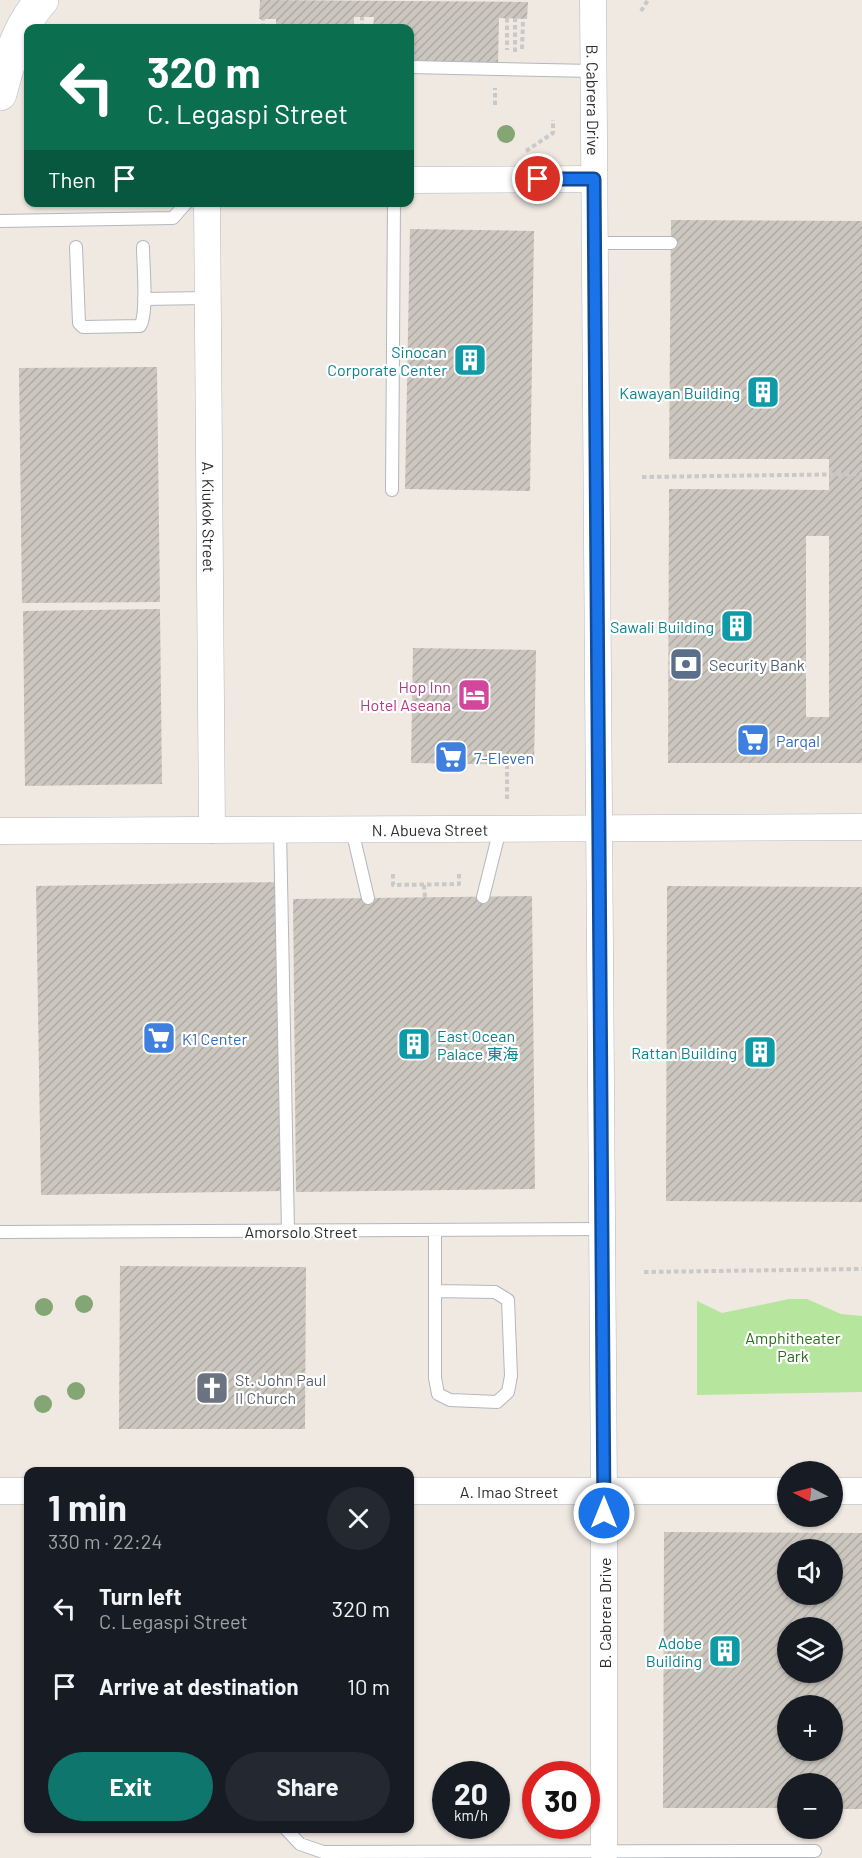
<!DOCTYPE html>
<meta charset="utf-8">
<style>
body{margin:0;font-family:Barlow,"Noto Sans SC",sans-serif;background:#242831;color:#f1f3f6;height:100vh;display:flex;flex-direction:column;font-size:22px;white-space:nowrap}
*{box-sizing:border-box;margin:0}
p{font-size:20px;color:#9ea1a6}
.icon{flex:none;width:33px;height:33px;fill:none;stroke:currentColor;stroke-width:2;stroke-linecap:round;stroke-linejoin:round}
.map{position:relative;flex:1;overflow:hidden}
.drawer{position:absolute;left:24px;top:1467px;width:390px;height:366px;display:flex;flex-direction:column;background:#171b24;border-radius:12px;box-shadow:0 2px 4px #0004}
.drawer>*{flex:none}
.hud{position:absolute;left:24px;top:24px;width:390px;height:183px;border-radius:12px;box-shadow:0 2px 4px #0004;background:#0b6e4f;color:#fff;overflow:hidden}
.needle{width:39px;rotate:276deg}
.controls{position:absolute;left:777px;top:1461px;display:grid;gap:12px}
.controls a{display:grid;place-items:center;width:66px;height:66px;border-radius:50%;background:#171b24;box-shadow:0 2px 4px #0004;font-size:30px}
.speed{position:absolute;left:432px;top:1761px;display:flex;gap:12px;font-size:30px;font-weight:700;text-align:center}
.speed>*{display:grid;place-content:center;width:78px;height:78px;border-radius:50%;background:#171b24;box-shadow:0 2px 4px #0004;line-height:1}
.speed small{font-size:15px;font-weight:400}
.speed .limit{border:9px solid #d22;background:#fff;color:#111}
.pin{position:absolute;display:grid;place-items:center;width:51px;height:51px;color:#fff;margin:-26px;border:3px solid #fff;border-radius:50%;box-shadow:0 2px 6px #0007}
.me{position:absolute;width:66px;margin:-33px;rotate:0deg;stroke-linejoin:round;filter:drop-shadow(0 0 4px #0008)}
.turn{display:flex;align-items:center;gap:21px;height:126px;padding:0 24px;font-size:27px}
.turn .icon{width:78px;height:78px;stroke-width:2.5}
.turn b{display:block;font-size:42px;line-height:51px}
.then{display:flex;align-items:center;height:57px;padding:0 24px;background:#0003;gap:12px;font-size:22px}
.round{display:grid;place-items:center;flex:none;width:63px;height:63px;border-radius:32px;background:#242831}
.head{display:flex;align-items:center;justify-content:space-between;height:102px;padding:0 24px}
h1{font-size:36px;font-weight:700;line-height:45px}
.action{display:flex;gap:12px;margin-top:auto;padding:12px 24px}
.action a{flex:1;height:69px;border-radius:36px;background:#0f766e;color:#fff;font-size:24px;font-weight:700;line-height:69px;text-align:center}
.action a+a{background:#242831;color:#f1f3f6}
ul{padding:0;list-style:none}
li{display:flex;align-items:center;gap:18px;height:78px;padding:0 24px}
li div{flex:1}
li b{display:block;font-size:22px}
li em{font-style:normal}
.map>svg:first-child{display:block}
</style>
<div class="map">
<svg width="862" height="1858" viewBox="0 0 862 1858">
<defs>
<pattern id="building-hatch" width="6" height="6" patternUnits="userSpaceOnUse" patternTransform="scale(1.5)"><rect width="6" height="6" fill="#cbc7bf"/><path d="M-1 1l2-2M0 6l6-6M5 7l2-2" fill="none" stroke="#afaba4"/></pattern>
</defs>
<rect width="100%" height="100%" fill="#efe9e1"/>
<path fill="#b6e59e" d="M789 1299H807L841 1314 862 1316V1392L697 1395V1301L722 1313Z"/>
<path fill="url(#building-hatch)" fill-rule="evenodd" d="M260 0 528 2 527 19 499 18 498 64 410 62V28H373L374 17H354V28H276V19H259Z
M671 220 862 221V763H668L669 489 829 490V459H669ZM806 536H829V717H806Z
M410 229 534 231 530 491 405 489Z
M157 367 160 602 22 603 19 368Z
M160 609 162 784 25 786 23 611Z
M413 648 536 650 534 765 411 763Z
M278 882 282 1191 41 1195 36 886Z
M667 886 862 887V1202L666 1201Z
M532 896 535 1189 296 1192 293 899Z
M120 1266 306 1267 305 1429H119Z
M664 1532 862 1533V1809H832V1784H788V1808H663ZM788 1550H832V1594H788ZM788 1628H832V1672H788ZM788 1706H832V1750H788Z"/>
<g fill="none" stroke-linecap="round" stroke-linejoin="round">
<g stroke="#b4b7c1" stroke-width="14">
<path id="lane" d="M410 67 593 71
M0 221 173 218 187 202
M594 243H671
M76 247 79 323 83 327 140 326C148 314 143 265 143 247
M144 299 207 298
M392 490 394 202
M280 830 288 1231
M352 830 368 898
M483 897 500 829
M0 1232 601 1229
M435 1291 495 1292 508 1300 511 1376 508 1392 497 1402 450 1400 438 1394 435 1378V1230
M285 1828 300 1844 323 1852 815 1851"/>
</g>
<g stroke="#b4b7c1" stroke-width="27">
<g id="street">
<path id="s1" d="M593 0 604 1491V1858"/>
<path d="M410 180 594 179"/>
<path id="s2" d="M207 202 212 830"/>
<path id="s3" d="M0 831 862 827"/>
<path d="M0 1491H28"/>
<path id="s4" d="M410 1491H788"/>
<path d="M832 1491H862"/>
</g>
</g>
<g stroke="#b4b7c1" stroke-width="34">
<path id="secondary" d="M0 94C9 60 18 26 42 0"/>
</g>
<path stroke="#c9c9c9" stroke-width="4" stroke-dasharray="4.5 3" stroke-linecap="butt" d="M641 11 648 0
M507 18V50
M263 28V19
M362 28V17
M522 49 523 20
M515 52V18
M495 105V88
M526 151 553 133V120
M642 477 862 474
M507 799V764
M393 874V885L459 884V874
M424 885 425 898
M644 1272 862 1269"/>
<use href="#lane" stroke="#fff" stroke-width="12"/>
<use href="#street" stroke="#fff" stroke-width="26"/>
<use href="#secondary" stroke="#fff" stroke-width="33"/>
</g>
<g fill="#84a574">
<circle cx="506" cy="134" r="9"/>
<circle cx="84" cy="1304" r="9"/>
<circle cx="44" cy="1307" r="9"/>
<circle cx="76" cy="1391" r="9"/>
<circle cx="43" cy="1404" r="9"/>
</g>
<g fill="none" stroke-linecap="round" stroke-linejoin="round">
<g stroke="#114b97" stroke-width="15">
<path id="route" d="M538 179H594L604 1513"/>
</g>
<use href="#route" stroke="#1a73e8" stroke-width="10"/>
</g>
<defs>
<g id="building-square" transform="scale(1.725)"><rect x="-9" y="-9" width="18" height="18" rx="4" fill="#0f9aa8" stroke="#fff"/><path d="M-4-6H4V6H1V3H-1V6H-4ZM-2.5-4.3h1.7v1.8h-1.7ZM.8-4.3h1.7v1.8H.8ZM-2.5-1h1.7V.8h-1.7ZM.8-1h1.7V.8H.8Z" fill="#fff"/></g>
<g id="bank-square" transform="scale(1.725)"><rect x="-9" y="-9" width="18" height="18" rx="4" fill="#5c6f8a" stroke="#fff"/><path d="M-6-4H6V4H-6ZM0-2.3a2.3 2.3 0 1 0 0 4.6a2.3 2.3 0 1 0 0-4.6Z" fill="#fff"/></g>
<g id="hotel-square" transform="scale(1.725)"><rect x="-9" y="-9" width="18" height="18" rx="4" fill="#d1479c" stroke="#fff"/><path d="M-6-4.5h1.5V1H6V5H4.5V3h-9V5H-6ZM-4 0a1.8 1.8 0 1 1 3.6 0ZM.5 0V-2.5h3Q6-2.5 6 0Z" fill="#fff"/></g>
<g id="supermarket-square" transform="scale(1.725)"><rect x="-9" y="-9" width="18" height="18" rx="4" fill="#3f7fe0" stroke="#fff"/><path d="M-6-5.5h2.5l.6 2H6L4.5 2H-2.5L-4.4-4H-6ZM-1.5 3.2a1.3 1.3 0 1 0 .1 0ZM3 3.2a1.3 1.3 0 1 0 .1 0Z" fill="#fff"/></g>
<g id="church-square" transform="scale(1.725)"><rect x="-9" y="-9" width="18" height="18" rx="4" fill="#6b7280" stroke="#fff"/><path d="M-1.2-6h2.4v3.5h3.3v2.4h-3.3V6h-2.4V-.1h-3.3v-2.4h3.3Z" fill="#fff"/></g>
</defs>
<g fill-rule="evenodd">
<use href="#building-square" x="470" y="360"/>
<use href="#building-square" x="763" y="392"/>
<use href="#building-square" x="737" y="626"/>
<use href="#bank-square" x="686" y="664"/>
<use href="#hotel-square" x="474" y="695"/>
<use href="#supermarket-square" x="753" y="740"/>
<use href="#supermarket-square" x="451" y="757"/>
<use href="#supermarket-square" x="159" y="1038"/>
<use href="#building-square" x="414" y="1044"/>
<use href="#building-square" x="760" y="1052"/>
<use href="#church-square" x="212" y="1388"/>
<use href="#building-square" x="725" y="1651"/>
</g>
<g text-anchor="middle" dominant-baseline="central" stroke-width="4.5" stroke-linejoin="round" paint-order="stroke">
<g font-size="16" fill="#2e2e2e" stroke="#fff">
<text stroke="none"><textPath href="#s1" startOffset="100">B. Cabrera Drive</textPath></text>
<text stroke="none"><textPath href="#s2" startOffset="315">A. Kiukok Street</textPath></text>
<text stroke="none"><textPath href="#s3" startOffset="430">N. Abueva Street</textPath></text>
<text x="301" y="1231">Amorsolo Street</text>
<text stroke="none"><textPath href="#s4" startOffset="99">A. Imao Street</textPath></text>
<text transform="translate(604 1613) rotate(-90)">B. Cabrera Drive</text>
</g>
<g font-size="16" fill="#0d838f" stroke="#fff" text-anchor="end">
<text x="447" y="351">Sinocan<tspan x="447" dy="18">Corporate Center</tspan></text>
<text x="740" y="392">Kawayan Building</text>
<text x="714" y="626">Sawali Building</text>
<text x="437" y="1035" text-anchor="start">East Ocean<tspan x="437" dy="18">Palace 東海</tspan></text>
<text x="737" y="1052">Rattan Building</text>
<text x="702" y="1642">Adobe<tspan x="702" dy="18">Building</tspan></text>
</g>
<g font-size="16" fill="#4e5e75" stroke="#fff" text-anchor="start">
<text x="709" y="664">Security Bank</text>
</g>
<g font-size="16" fill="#b23c85" stroke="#fff" text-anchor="end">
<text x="451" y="686">Hop Inn<tspan x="451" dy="18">Hotel Aseana</tspan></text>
</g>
<g font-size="16" fill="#366cbe" stroke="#fff" text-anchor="start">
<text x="776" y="740">Parqal</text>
<text x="474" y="757">7-Eleven</text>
<text x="182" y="1038">K1 Center</text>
</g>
<g font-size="16" fill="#2c6e1b" stroke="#fff">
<text x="793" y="1337">Amphitheater<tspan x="793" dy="18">Park</tspan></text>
</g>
<g font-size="16" fill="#5b616d" stroke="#fff" text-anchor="start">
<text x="235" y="1379">St. John Paul<tspan x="235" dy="18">II Church</tspan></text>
</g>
</g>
</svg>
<div class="controls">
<a><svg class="needle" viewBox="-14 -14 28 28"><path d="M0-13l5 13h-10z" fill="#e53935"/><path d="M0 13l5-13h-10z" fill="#9ea1a6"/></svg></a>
<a><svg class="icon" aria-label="sound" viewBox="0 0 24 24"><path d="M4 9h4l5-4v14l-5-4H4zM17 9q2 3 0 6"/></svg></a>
<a><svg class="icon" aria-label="layers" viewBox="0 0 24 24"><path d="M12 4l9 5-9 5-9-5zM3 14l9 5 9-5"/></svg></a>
<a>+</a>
<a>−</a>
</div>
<div class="speed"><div>20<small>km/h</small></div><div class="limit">30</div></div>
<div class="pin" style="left:538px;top:179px;background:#d93025"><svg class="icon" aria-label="arrive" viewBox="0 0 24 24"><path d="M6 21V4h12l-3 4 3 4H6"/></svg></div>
<svg class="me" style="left:604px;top:1513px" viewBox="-20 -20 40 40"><circle r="17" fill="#1a73e8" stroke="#fff" stroke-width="3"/><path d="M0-11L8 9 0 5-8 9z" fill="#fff"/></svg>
<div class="hud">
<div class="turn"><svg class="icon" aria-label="left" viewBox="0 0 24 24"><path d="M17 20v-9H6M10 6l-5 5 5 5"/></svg><div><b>320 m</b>C. Legaspi Street</div></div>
<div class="then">Then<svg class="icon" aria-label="arrive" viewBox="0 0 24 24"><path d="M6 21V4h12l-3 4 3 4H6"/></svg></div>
</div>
<section class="drawer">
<div class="head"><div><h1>1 min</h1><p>330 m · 22:24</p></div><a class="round"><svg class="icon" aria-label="close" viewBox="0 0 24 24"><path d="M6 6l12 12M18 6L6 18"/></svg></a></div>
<ul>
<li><svg class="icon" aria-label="left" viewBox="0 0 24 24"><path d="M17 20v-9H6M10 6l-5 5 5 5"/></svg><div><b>Turn left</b><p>C. Legaspi Street</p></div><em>320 m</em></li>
<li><svg class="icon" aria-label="arrive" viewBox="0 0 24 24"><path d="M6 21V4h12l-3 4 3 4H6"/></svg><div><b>Arrive at destination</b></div><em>10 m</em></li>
</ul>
<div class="action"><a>Exit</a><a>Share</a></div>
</section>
</div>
